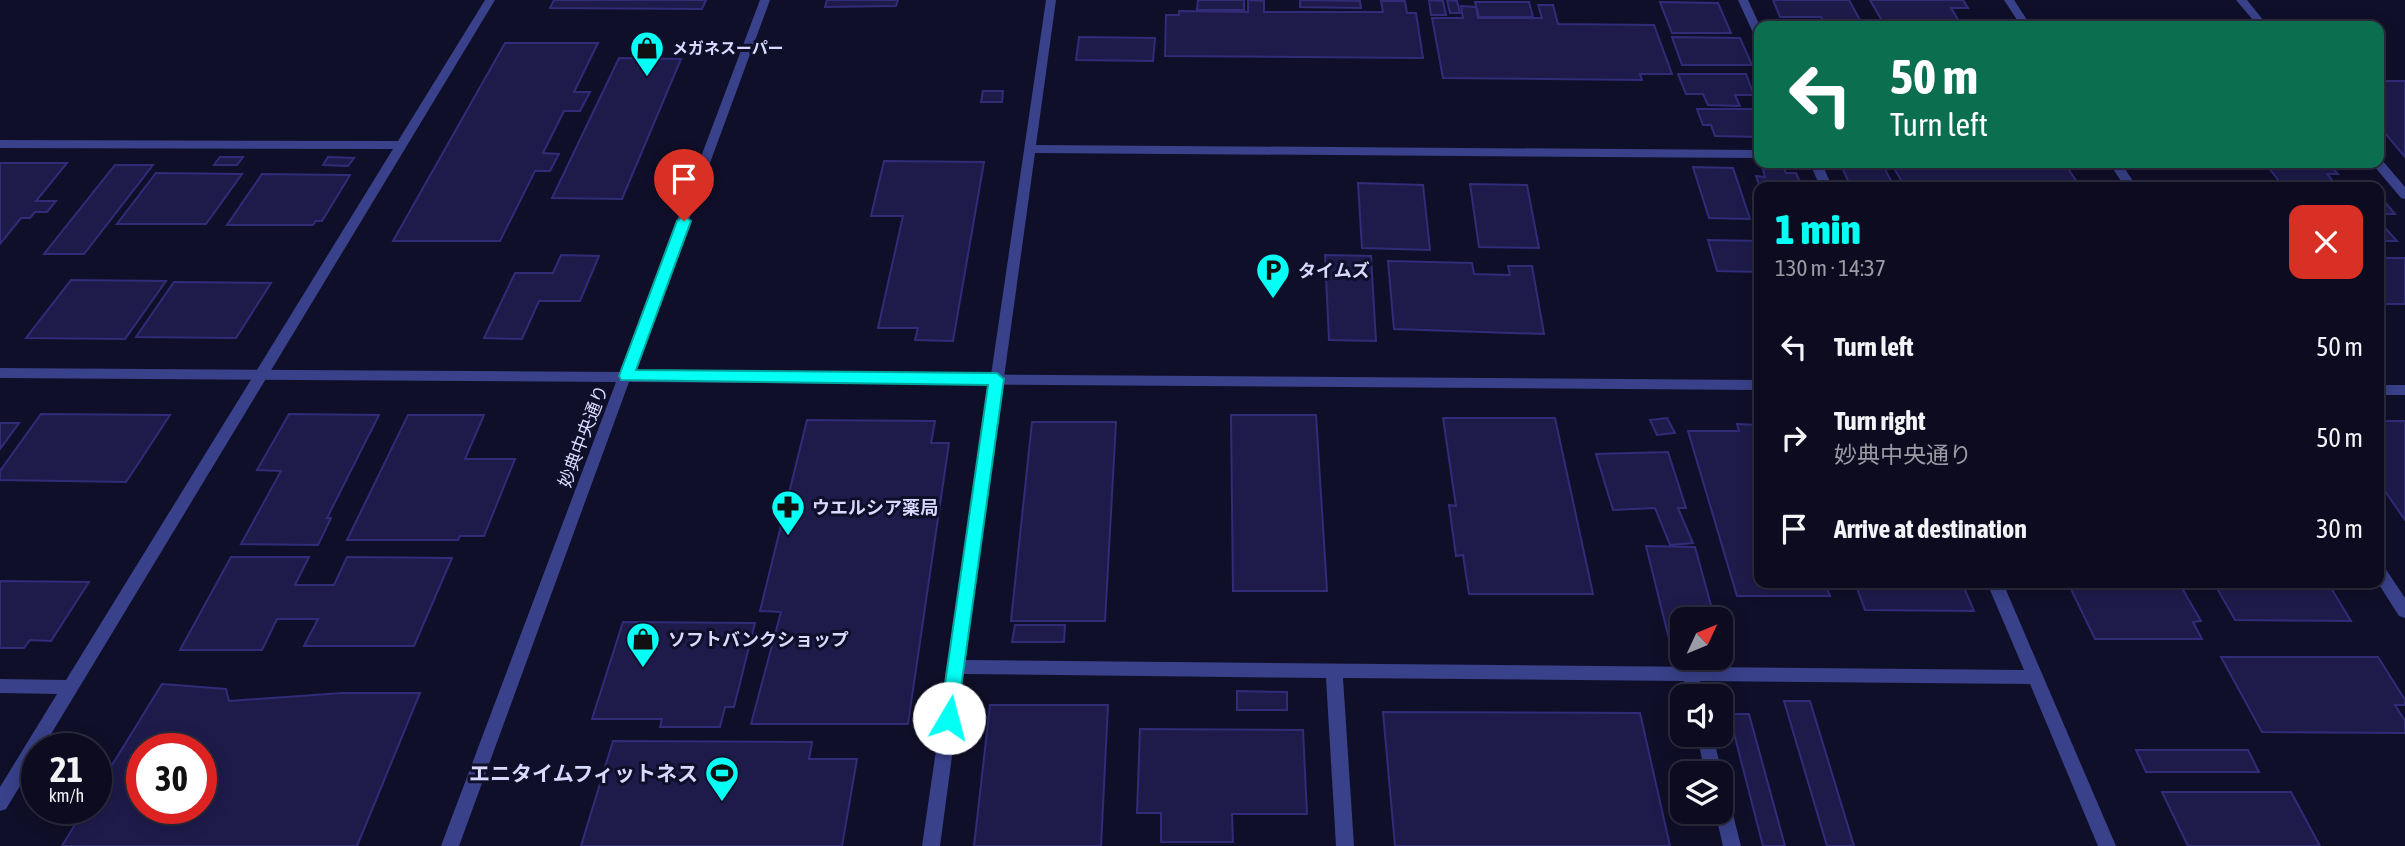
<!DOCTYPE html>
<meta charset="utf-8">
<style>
body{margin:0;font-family:"Asap Condensed","Noto Sans JP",sans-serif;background:#151428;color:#f1f3f6;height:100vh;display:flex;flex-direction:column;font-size:26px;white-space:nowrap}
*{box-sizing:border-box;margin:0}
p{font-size:23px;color:#9a9ba4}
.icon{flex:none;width:38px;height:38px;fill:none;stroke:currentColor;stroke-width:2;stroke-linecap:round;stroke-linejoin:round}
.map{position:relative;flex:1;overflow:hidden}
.sheet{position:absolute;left:1754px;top:182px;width:630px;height:406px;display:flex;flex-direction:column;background:#0c0b1f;border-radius:14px;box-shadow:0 4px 18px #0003,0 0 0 2px #2c2b3d}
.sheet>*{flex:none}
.guide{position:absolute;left:1754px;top:21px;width:630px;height:147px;border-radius:14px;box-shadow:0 4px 18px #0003,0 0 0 2px #2c2b3d;background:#0b6e4f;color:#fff;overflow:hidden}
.needle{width:46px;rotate:46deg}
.fabs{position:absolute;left:1670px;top:607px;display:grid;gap:14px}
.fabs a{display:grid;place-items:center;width:63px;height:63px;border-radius:14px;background:#0c0b1f;box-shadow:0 4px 18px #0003,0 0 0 2px #2c2b3d;font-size:35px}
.speed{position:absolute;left:21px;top:733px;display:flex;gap:14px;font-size:35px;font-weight:700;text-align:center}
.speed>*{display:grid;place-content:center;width:91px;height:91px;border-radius:50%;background:#0c0b1f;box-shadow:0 4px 18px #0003,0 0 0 2px #2c2b3d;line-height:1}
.speed small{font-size:18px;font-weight:400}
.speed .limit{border:10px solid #d22;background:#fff;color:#111}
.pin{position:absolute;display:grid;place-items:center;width:60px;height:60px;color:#fff;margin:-72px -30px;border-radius:50% 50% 50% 0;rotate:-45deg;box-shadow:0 0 7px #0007}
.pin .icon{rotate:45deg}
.me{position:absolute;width:77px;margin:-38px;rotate:8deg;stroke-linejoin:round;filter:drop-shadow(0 0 5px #0008)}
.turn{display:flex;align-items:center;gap:24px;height:147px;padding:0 21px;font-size:32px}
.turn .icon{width:91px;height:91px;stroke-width:2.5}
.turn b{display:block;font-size:49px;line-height:60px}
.round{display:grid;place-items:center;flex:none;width:74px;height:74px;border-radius:14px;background:#151428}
.head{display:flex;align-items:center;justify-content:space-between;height:119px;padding:0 21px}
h1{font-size:42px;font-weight:800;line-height:52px;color:#04fff5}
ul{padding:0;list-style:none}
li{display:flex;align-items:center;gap:21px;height:91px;padding:0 21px}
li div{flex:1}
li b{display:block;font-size:26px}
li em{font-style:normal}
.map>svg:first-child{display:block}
</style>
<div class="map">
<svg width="2405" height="846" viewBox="0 0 2405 846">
<rect width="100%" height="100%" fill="#100f29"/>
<path fill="#1e1b4b" stroke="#302c78" stroke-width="2" fill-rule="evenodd" d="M554 0H706L702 9 550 8Z
M827 0H898L896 6 825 7Z
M1198 0H1244V10H1197Z
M1248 0 1264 1V12H1383L1381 1H1405L1407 13H1416L1423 58 1165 56 1166 15H1179V11L1248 12Z
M1300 0 1360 1 1361 8 1300 7Z
M1429 0 1443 1 1446 15H1431Z
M1447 0 1457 1 1460 13H1450Z
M1773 0H1849L1861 22H1824L1821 17H1780Z
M1870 0H1963L1968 8H1951L1962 26H1885Z
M1475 2H1529L1533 17H1479Z
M1660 2 1718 3 1731 33H1672Z
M1538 5H1553L1558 24 1654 25 1672 74H1640L1642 80 1443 78 1432 18H1463L1461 6 1476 7 1478 18H1542Z
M1079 37 1155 38 1153 61 1076 60Z
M1672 37 1740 38 1752 65H1682Z
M505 43H598L574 92H590L580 111H564L543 153 559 154 550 171H535L500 241H393Z
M619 58 681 59 622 199 552 198Z
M1678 74H1746L1754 95H1735L1740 106 1708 105 1703 94H1686Z
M2378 81H2405V157L2378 125Z
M983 91H1003L1002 102H981Z
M1697 109H1755L1759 119V137L1715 136 1711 125H1703Z
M220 157H243L237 165H214Z
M328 157 354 158 348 166 323 165Z
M884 161 984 162 953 341 915 340 918 328H878L903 216H871Z
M0 163H67L36 201H56L47 212H35L30 218H21L0 244Z
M1840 163H1882L1894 187H1851Z
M1891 163H2064L2080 186 1905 187Z
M2160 163H2231L2233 165H2161Z
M2265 163H2328L2338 174H2327L2333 181H2279Z
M115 165H153L84 254H44Z
M1762 166H1783L1786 173H1796L1802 187H1760L1756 176 1765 177Z
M1693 167 1733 168 1750 219 1709 218Z
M156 173 242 174 206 224H117Z
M262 174 345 175H350L322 221H316L313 225H227Z
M1358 183 1423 185 1430 250 1362 248Z
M1470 184 1527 185 1539 248 1479 247Z
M2378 194 2395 214H2378Z
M2378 220 2397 241H2378Z
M1708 240 1759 241V272L1717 271Z
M561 255 599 256 580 301H539L522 339 484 338 515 273H553Z
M1325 255 1371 256 1376 341 1329 340Z
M2378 258H2405V304H2378Z
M1388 261 1472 263 1474 274 1510 275 1508 266H1532L1544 334 1394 329Z
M71 280 166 281 125 339 26 338Z
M174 282 271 283 236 338 136 337Z
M41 414 170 415 126 482 0 480V471Z
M289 414 379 415 327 518H331L318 545 241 544 281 471 257 470Z
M408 415H484L465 459H515L484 536H460L458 540H347Z
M1231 415H1316L1327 591H1233Z
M1443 418H1555L1593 594H1469L1463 555 1456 556 1449 505 1456 506Z
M1667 418 1675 433 1657 435 1650 420Z
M807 420 935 421 931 443H949L908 724H751L781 612 760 611Z
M2378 421H2405V520L2378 481Z
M1032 422H1116L1105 621H1011Z
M0 423H19L0 449Z
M1737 424 1759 425V583H1825L1830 596H1737L1688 431H1739Z
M1668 452 1686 508H1678L1693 543 1670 545 1655 508 1613 510 1596 454Z
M1646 546 1695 547 1715 620H1682V639H1669Z
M231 557H309L295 585H334L347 557 452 558 414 646H304L318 619H277L262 650H180Z
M0 581 89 582 51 641 30 640 24 648H0Z
M1855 583H1962L1974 611 1865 610Z
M2068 583H2179L2201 621 2193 622 2202 639H2095Z
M2214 583H2328L2351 621 2235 620Z
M623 622 755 623 734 707H725L720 727H660L662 719H592Z
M1015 625H1065L1064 642H1012Z
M2221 657H2378L2405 700V705H2395L2405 721V733L2262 732Z
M162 684 226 689 229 701 342 693H420L357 846H62L85 808H96V791ZM142 749H201V808H142Z
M1237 691 1287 692V710H1237Z
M1784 701H1810L1854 846H1827Z
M990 705H1108L1101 846H974Z
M1383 712 1640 713 1670 846H1395Z
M1729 714H1749L1785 846H1763Z
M1140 729 1303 730 1307 814H1232L1233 842H1161V813H1137Z
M613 741 812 742 809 759H857L842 846H581Z
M2136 750H2248L2259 772H2146Z
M2162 792H2291L2320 846H2188Z"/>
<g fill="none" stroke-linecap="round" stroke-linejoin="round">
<path fill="#39418a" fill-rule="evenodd" d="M485 0H495L42 749H37V758L6 809 0 811V787L57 694 0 693V679L66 680 393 149 0 148V140L398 141Z
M1046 0H1056L1036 145 1759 150V158L1035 153 965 660 2024 670 1987 583H2003L2116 846H2098L2030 684 1700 681 1703 696H1687L1684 681 1343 678 1354 846H1336L1326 678 963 674 940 846H922Z
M1738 0H1748L1760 26 1759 38 1754 35Z
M2236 0H2247L2268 26H2258Z
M2378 159 2382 160 2405 187V199L2401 198 2374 166 2372 163H2378Z
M1810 163H1822L1832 187H1820Z
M2378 385H2405V395H2378Z
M1697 735H1713L1722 774 1720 779V774H1705Z
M1720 791 1726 793 1729 799 1741 846H1723L1715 812H1720Z"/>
<path fill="#39418a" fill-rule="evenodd" d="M760 0H770L633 372 1759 380V390L629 382 459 846H441L616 382 0 378V368L620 372Z
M2004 0H2014L2031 26H2021Z
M2109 163H2121L2137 187H2125Z
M2378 564 2383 565 2405 598V618L2399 616 2378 583Z"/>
</g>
<path fill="#04fff5" stroke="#03a69f" stroke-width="2" d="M684 216 691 221 636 370 997 373 1004 379 956 724 949 727 943 724 940 718 988 385 621 380 619 376 677 221Z"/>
<defs>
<g id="shop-pin" transform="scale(1.75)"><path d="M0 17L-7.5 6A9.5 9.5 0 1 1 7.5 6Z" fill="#04fff5" stroke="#100f29"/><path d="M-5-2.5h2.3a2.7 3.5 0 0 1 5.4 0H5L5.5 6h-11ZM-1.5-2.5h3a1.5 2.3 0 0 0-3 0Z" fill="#111"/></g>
<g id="parking-pin" transform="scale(1.75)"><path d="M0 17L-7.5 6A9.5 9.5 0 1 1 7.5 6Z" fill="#04fff5" stroke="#100f29"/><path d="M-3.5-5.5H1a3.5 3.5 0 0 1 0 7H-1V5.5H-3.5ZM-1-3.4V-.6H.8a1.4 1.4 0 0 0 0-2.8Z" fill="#111"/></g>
<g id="pharmacy-pin" transform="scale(1.75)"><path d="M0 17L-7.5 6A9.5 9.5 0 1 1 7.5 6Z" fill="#04fff5" stroke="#100f29"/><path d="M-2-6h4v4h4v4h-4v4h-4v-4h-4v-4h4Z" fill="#111"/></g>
<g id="stadium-pin" transform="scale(1.75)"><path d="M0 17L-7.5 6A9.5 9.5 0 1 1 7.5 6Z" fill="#04fff5" stroke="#100f29"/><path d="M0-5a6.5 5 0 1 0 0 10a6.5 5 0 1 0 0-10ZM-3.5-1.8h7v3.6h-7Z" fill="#111"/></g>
</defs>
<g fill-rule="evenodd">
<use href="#shop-pin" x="647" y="48"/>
<use href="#parking-pin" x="1273" y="270"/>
<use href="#pharmacy-pin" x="788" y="507"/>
<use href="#shop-pin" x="643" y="639"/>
<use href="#stadium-pin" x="722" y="773"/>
</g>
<g text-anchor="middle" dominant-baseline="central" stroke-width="6" stroke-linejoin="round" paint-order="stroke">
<g font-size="16" font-weight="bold" fill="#d8d9ff" stroke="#100f29" text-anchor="start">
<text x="672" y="48">メガネスーパー</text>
</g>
<g font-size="18" font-weight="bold" fill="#d8d9ff" stroke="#100f29" text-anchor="start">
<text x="1298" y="270">タイムズ</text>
<text x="812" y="507">ウエルシア薬局</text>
<text x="668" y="639">ソフトバンクショップ</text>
</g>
<g font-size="18" fill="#d8d9ff" stroke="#100f29">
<text transform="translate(583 436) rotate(-69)">妙典中央通り</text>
</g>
<g font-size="21" font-weight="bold" fill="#d8d9ff" stroke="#100f29" text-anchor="end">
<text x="698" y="773">エニタイムフィットネス</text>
</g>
</g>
</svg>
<div class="fabs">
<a><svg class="needle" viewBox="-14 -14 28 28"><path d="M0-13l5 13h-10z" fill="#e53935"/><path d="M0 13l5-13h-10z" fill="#9a9ba4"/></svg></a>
<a><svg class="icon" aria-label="sound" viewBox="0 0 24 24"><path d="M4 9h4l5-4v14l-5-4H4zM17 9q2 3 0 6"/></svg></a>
<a><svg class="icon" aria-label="layers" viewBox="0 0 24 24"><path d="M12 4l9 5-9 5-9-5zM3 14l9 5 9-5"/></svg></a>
</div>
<div class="speed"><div>21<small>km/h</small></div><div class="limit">30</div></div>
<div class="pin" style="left:684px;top:221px;background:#d93025"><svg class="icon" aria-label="arrive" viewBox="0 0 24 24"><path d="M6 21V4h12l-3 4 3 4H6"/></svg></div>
<svg class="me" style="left:949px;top:718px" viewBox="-20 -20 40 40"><circle r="19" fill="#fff"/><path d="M0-13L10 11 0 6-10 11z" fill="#04fff5"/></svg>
<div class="guide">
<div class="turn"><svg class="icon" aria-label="left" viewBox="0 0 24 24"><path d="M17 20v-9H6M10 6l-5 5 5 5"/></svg><div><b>50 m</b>Turn left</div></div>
</div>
<section class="sheet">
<div class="head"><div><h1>1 min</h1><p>130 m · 14:37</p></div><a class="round" style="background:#d93025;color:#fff"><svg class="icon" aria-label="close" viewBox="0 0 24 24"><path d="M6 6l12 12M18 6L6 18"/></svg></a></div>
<ul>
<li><svg class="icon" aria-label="left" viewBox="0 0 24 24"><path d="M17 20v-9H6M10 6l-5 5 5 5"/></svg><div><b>Turn left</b></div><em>50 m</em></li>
<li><svg class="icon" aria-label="right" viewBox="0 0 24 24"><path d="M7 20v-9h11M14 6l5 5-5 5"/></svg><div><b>Turn right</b><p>妙典中央通り</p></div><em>50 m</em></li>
<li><svg class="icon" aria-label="arrive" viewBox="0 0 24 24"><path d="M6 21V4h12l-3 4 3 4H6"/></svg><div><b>Arrive at destination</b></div><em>30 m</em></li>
</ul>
</section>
</div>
